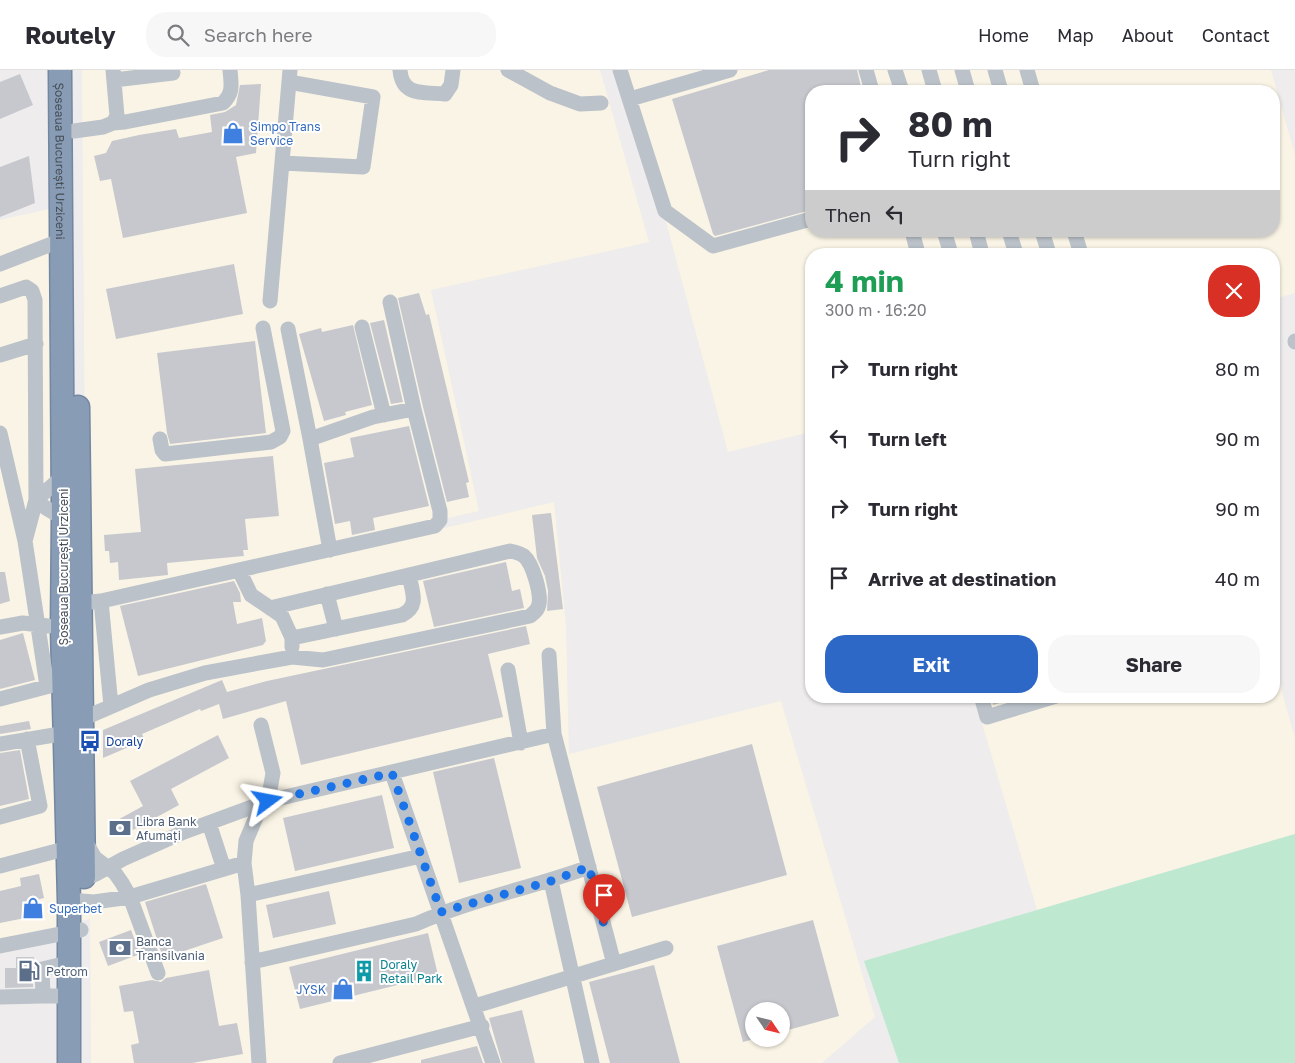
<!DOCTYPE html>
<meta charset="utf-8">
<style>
body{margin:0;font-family:"Golos Text",sans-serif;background:#f7f7f7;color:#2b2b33;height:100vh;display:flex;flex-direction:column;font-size:19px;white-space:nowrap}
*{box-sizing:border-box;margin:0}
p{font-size:16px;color:#7c7c81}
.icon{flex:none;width:28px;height:28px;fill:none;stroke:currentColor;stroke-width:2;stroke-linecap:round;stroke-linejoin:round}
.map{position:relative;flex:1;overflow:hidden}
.details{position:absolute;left:805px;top:178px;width:475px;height:455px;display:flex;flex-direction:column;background:#fff;border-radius:20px;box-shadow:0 1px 4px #0004}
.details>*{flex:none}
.banner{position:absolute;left:805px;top:15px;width:475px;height:152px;border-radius:20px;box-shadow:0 1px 4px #0004;background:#fff;color:#2b2b33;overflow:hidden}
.needle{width:32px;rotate:125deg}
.tools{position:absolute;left:745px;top:932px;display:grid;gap:10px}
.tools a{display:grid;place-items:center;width:45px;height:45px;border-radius:50%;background:#fff;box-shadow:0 1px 4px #0004;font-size:25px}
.pin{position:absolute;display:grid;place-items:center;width:42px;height:42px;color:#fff;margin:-51px -21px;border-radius:50% 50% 50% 0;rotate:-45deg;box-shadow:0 0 5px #0007}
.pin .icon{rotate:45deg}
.me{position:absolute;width:55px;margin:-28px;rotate:77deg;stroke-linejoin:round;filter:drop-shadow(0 0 4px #0008)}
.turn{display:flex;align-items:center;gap:18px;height:105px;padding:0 20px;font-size:22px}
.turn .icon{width:65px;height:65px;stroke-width:2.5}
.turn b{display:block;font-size:35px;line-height:42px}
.then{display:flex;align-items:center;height:48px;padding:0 20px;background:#0003;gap:10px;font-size:19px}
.round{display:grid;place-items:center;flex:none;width:52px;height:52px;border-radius:20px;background:#f7f7f7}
.head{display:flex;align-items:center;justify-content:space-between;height:85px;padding:0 20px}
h1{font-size:30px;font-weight:700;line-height:38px;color:#1e9e55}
.action{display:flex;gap:10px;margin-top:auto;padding:10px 20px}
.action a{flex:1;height:58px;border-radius:20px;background:#2d68c7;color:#fff;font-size:20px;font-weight:700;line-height:58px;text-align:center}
.action a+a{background:#f7f7f7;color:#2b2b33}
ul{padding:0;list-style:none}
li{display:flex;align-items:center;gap:15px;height:70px;padding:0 20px}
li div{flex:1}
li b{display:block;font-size:19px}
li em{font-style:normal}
header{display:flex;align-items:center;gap:30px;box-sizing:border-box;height:70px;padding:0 25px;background:#fff;border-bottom:1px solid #e1e1e2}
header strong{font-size:24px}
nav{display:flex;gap:28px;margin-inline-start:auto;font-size:18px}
.search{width:350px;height:45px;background:#f7f7f7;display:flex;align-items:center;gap:12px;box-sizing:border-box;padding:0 18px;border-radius:20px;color:#7c7c81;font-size:19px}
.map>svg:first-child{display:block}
</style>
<header>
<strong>Routely</strong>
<div class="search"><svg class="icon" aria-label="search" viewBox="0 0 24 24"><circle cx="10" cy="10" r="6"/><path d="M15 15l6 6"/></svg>Search here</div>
<nav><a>Home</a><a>Map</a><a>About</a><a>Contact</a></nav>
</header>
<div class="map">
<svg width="1295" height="993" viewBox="0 0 1295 993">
<rect width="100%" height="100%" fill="#eeecec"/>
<path fill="#f9f4e5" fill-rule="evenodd" d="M82 0H600L649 172 431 220 479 441 86 530Z
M620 0H1271L1295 85V223L1274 229V184H811V362L728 382 663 141ZM811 21H1274V161H811Z
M53 138V551L554 432 566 555 569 684 781 631 875 947 822 993H91L90 849 0 869V150ZM754 941H781V969H754Z
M1274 594 1295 668V764L1037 840 974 626H1274Z"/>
<path fill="#bee8d0" d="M1295 764V993H899L864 891Z"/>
<path fill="#c7c8ce" d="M769 0H857L862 21H811V140L715 166 713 164 672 29Z
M20 4 33 35 0 49V12Z
M261 14 256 83 236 87 247 143 123 168 111 109 100 111 94 86 106 83 112 71 139 65 176 59 179 68 212 62 210 45 225 42 236 35 240 15Z
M29 86 35 133 0 147V97Z
M234 194 243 244 116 269 106 219Z
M419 223 426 245 429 244 469 412 466 413 469 427 447 432 423 337 398 228Z
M384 250 403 332 391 334 370 253Z
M353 255 372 335 345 342 346 345 324 351 299 264 321 258 322 262Z
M255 271 266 363 170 374 167 363 157 283Z
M409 356 429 436 373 448 375 460 352 465 350 451 335 454 324 393 354 387 350 368Z
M273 386 279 446 245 449 248 480H243L244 486 167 493 168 505 119 510 118 492 110 493 109 481H105L104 465 141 462 135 399Z
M551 443 563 539 547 541 548 521 545 506 537 488 532 445Z
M506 492 512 521 520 519 524 538 434 557 423 511Z
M0 502H5L10 531 0 534Z
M234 511 240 523 241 532H233L237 554 262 548 266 571 263 575 138 606 120 536Z
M526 556 530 574 488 584 503 647 301 695 286 631 223 649 219 634 201 641 200 639 142 664 145 670 103 688V660L222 610 227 622 267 611Z
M23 563 35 610 0 619V570Z
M991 626H1023L993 635Z
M29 651 31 659 0 664V656Z
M218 665 229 688 171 719 179 735 120 767 112 753 143 736 130 711Z
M752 674 787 805 632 847 597 717Z
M20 680 29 729 0 736V683Z
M494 688 521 798 459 813 433 702Z
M382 725 394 778 295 801 283 748Z
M39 804 44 828 36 830 40 845 0 853V821L21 816 20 808Z
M206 814 223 868 163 888 145 832Z
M329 821 336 854 273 868 266 835Z
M813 850 839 946 781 962V941H754V969L743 972 717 876Z
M131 860 140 884 108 896 99 872Z
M428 863 438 905 300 939 289 897Z
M16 887H34L33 917 5 918V898H16Z
M654 895 680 993H610L589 912Z
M209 900 219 956 237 953 243 984 192 993H134L131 975 139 973 133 941 124 942 119 916 152 910 161 912 166 908Z
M522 940 535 993H502L489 948Z
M477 976 483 993H421V990Z"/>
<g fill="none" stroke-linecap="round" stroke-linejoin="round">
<g stroke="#7487a1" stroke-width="25">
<g id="highway">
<path id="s1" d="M60 0 63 448 62 559 69 830V993"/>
<path d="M78 337 84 807"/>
</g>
</g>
<path stroke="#bbc2c9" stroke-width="15" d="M400 0C402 27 424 22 445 24L451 15 453 0
M508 0 550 23 580 34 601 33
M620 0 665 141 713 176 811 149
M866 0 872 21
M895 0 902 21
M929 0 935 21
M962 0 968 21
M995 0 1001 21
M1027 0 1033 21
M114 10 173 3
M630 29 730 0
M113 53 125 52 223 33C234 22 231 14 230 0
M74 61 103 57 113 53 117 46 113 0
M282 93 363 97 373 27 289 12
M912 161 918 184
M944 161 951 184
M976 161 982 184
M1009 161 1016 184
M1042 161 1049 184
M1074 161 1081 184
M0 194 62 170
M0 226 26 217 32 221 35 230 36 430 25 471
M270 231 290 0
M362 257 384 345
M288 259 310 369 330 480
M1295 271V272
M0 285 36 274
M0 363 25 471 47 616
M160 369 162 380 165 384 271 372 280 367 283 361 263 258
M310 369 373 347 414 339
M63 406 36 430 46 438 63 448
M239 500 251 525 282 546 292 568V577
M327 524 336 559
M101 531 111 636
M80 533 101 531 435 456 440 450V441L414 339 390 232
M0 557 23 553 48 556
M292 568 402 545C420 536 412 522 409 505
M549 585 554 664 614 894
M508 600 521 673
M981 626 987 647 1056 626
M0 629 57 614
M82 649 149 620 205 603 292 587 323 590 530 546C534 543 538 540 539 534 541 523 533 494 524 486 520 483 515 482 510 481L270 538
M261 655 273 703 268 731
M0 674 66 663
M392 703 493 993
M0 747 40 736 27 669
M209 753 224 799
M85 771 95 788 115 803 122 813 130 827 158 903
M0 796 68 778
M77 810 96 804 123 789 184 762 268 731 554 664
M551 811 592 993
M248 825 421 786
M69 830 94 832 130 827 244 793
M0 876 81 860
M252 892 416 854C472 829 532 818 589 797
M68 893 42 899 43 926H68
M0 927 43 926
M475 936 666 878
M259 993 248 825 244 793 246 771 262 733
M340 993 482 956"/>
<use href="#highway" stroke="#889cb5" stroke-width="22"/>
</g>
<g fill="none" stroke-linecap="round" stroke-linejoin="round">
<path stroke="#1a73e8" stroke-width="9" stroke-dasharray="0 16.2" d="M268 731 392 703 441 842 551 811 589 797 604 855"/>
</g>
<defs>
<g id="shop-bare" transform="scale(1.725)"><path d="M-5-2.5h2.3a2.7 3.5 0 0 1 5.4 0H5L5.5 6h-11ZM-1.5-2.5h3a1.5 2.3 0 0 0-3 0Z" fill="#3f7fe0" stroke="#fff" stroke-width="2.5" paint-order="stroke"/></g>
<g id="bus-bare" transform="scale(1.725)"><path d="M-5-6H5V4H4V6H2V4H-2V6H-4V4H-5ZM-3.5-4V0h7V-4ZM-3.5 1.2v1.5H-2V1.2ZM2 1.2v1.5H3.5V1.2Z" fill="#1a4fb4" stroke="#fff" stroke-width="2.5" paint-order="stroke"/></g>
<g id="bank-bare" transform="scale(1.725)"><path d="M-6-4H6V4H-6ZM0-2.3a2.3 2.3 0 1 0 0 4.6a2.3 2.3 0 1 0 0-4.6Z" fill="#5c6f8a" stroke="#fff" stroke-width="2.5" paint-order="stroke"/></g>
<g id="fuel-bare" transform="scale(1.725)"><path d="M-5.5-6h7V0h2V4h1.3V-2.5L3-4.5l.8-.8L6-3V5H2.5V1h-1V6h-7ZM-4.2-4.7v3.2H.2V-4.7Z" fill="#5c6f8a" stroke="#fff" stroke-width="2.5" paint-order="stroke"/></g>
<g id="building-bare" transform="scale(1.725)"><path d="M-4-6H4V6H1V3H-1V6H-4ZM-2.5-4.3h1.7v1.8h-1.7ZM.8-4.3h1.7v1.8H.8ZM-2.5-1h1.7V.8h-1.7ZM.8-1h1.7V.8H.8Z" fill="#0f9aa8" stroke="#fff" stroke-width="2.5" paint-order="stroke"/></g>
</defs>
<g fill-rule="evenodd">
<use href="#shop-bare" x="233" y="63"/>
<use href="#bus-bare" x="90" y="671"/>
<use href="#bank-bare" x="120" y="758"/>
<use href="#shop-bare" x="33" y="838"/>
<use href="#bank-bare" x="120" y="878"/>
<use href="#fuel-bare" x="29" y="901"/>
<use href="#building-bare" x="364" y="901"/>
<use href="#shop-bare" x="343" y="919"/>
</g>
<g text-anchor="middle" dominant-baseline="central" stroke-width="4" stroke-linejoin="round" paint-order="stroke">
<g font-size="12" fill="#366cbe" stroke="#fff" text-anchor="start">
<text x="250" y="56">Simpo Trans<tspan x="250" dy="14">Service</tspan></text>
<text x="49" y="838">Superbet</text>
<text x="326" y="919" text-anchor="end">JYSK</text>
</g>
<g font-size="12" fill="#464e57" stroke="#fff">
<text stroke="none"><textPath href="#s1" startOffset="91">Șoseaua București Urziceni</textPath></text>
<text transform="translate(63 497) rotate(-90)">Șoseaua București Urziceni</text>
</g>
<g font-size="12" fill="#164399" stroke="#fff" text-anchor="start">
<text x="106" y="671">Doraly</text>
</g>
<g font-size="12" fill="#4e5e75" stroke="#fff" text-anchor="start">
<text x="136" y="751">Libra Bank<tspan x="136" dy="14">Afumați</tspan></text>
<text x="136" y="871">Banca<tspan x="136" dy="14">Transilvania</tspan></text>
<text x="46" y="901">Petrom</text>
</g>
<g font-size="12" fill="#0d838f" stroke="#fff" text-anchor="start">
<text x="380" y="894">Doraly<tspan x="380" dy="14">Retail Park</tspan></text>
</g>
</g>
</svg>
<div class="tools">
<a><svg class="needle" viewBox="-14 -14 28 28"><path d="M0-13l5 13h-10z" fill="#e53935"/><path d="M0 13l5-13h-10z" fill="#7c7c81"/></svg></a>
</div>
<div class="pin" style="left:604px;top:855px;background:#d93025"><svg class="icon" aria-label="arrive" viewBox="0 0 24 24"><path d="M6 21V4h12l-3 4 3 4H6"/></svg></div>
<svg class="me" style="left:268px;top:731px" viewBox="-20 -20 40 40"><path d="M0-17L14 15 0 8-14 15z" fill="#1a73e8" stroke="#fff" stroke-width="4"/></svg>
<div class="banner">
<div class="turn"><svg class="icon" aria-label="right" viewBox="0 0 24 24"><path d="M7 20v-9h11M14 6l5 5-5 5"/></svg><div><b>80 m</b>Turn right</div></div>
<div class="then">Then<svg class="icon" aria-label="left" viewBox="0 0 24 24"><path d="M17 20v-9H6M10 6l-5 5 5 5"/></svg></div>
</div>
<section class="details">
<div class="head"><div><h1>4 min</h1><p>300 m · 16:20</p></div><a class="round" style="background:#d93025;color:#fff"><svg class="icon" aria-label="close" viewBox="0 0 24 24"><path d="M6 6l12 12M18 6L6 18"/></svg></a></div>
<ul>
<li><svg class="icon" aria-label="right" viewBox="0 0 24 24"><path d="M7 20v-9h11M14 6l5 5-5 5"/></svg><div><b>Turn right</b></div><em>80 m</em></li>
<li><svg class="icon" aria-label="left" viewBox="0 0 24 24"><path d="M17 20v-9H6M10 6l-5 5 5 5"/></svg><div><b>Turn left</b></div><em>90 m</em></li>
<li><svg class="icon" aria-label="right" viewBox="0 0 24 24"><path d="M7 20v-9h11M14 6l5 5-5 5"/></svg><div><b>Turn right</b></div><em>90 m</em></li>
<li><svg class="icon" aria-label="arrive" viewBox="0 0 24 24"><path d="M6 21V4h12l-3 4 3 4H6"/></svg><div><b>Arrive at destination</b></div><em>40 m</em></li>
</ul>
<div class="action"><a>Exit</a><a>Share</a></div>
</section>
</div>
